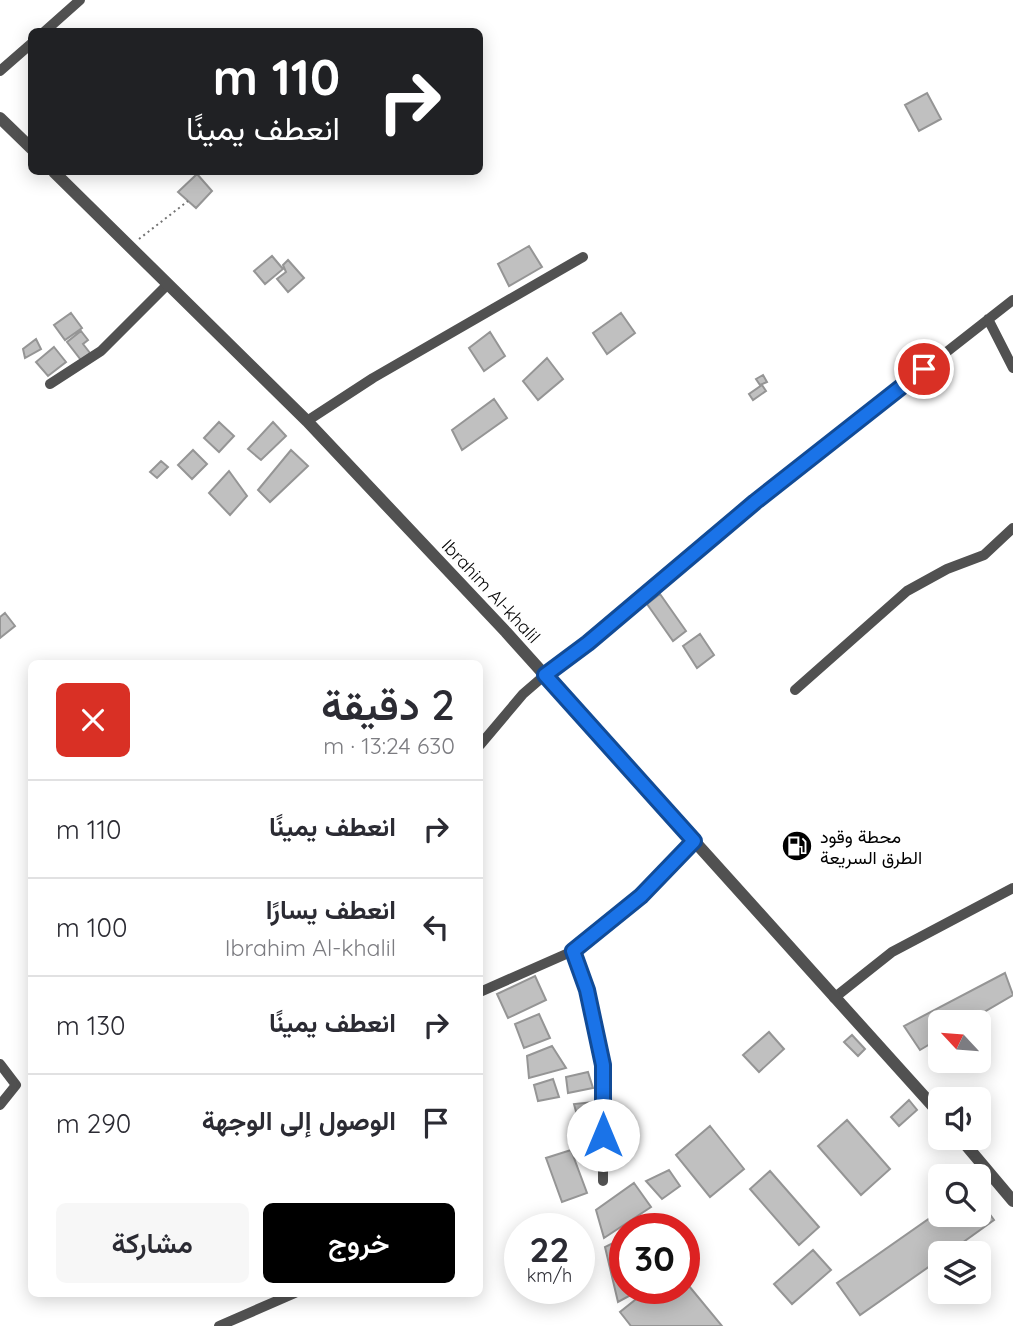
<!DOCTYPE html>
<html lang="ar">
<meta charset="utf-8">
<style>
body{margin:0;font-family:Quicksand,Vazirmatn,sans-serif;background:#f7f7f7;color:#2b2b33;direction:rtl;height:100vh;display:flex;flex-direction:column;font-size:26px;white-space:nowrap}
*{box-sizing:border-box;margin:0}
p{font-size:23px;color:#7c7c81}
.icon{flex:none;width:38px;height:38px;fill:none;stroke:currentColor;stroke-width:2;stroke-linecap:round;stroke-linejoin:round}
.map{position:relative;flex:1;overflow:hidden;direction:ltr}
.panel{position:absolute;left:28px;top:660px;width:455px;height:637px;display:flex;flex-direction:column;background:#fff;border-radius:10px;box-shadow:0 4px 18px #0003;direction:rtl}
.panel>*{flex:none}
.hud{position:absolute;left:28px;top:28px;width:455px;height:147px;border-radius:10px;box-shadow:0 4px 18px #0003;direction:rtl;background:#202124;color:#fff;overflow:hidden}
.needle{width:46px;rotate:296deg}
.controls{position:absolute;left:928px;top:1010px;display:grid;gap:14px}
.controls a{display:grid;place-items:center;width:63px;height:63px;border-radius:10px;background:#fff;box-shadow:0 4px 18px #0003;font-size:35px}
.speed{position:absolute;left:504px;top:1213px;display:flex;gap:14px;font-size:35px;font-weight:700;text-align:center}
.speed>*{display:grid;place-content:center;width:91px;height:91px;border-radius:50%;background:#fff;box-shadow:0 4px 18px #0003;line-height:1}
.speed small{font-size:18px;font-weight:400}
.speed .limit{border:10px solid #d22;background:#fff;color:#111}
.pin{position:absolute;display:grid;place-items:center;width:60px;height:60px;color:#fff;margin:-30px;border:4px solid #fff;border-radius:50%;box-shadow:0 2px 7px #0007}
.me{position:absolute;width:77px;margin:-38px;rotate:0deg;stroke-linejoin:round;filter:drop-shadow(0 0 5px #0008)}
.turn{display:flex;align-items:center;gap:24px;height:147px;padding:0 28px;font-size:32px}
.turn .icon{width:91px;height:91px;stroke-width:2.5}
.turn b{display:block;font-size:49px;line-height:60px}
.round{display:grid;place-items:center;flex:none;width:74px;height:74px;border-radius:10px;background:#f7f7f7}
.head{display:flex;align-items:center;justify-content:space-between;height:119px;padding:0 28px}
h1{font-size:42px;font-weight:600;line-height:52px}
.action{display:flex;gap:14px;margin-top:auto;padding:14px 28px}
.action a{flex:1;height:80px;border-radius:10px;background:#000;color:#fff;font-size:28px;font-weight:600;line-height:80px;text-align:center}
.action a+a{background:#f7f7f7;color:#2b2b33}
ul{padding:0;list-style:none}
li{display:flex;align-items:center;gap:21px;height:98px;padding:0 28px;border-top:2px solid #e1e1e2}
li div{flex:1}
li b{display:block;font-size:26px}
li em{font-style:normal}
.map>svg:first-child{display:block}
</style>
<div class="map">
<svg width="1013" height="1326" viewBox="0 0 1013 1326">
<rect width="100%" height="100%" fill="#fff"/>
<path fill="#c0c0c0" stroke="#959595" stroke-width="2" d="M927 93 941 119 919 131 905 105Z
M197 174 212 191 196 208 178 192Z
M529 246 542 267 509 286 498 264Z
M272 256 283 269 265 284 254 271Z
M288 260 304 278 288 292 277 279 286 272 283 265Z
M71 313 82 328 65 340 54 325Z
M621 313 635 333 607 354 593 333Z
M81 331 88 340 83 344 90 353 81 360 67 342Z
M490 332 505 356 484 371 469 348Z
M36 339 41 349 25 358 23 349Z
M54 347 66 362 48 376 36 362Z
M547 358 563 379 538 400 523 381Z
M763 375 767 382 760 385 756 379Z
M762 385 766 391 753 400 749 394Z
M494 399 507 418 462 450 452 430Z
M219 422 234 436 219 452 204 438Z
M273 422 286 436 261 460 248 449Z
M193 450 207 464 192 479 178 465Z
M291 450 308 466 270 502 258 490Z
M161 461 168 467 157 478 150 472Z
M229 471 247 496 230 515 209 493Z
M660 594 686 631 673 641 647 604Z
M5 613 15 626 0 638V617Z
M700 634 714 655 697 668 683 646Z
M1005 973 1013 995 967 1022H940V1038L920 1050 904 1026Z
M535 976 546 1000 508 1018 497 994Z
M539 1014 550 1038 524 1048 515 1024Z
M769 1032 784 1049 759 1072 743 1055Z
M852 1035 865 1049 858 1056 844 1042Z
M552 1046 566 1068 529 1078 527 1056Z
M588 1072 593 1088 568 1093 566 1077Z
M553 1079 559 1097 538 1101 534 1085Z
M909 1100 917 1110 899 1126 891 1117Z
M593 1102 595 1121 579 1123 574 1104Z
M847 1120 890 1169 861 1195 818 1146Z
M710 1126 744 1169 710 1197 676 1155Z
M571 1150 587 1193 562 1202 546 1158Z
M669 1170 680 1186 662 1199 646 1181Z
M770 1171 819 1227 799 1245 750 1189Z
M634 1183 651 1207 604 1238 596 1210Z
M978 1198 994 1220 948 1253H940V1259L860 1315 837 1283 940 1211V1214H978Z
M617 1241 625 1256V1288L642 1289 618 1302 605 1247Z
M813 1250 831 1270 792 1304 774 1284Z
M684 1280 722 1326H631L620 1312 650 1288H684Z"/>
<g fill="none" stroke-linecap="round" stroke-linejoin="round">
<path stroke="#737373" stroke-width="2" stroke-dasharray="2 3.5" stroke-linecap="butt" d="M139 239 188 201"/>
<path stroke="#515151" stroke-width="10" d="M44 32 80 0
M0 71 32 43
M988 319 1013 368
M50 384 101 351 168 284
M307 421 373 378 583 257
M795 690 907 591 947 569 984 555 1013 528
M480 745 523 694 545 675 588 644 755 502 1013 300
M573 951 587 990 603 1065V1181
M480 992 573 951 641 896 694 841
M834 998 892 952 1013 888
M0 1064 16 1085 0 1105
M219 1326 295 1293"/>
<path stroke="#515151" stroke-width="12" d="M0 118 32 149
M54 172 307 421 506 632 940 1114
M960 1138 1013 1201"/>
</g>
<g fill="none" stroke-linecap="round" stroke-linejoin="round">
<g stroke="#114b97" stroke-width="18">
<path id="route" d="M603 1135V1065L587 990 573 951 641 896 694 841 545 675 588 643 755 502 924 369"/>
</g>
<use href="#route" stroke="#1a73e8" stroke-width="12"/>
</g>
<defs>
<g id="fuel-disc" transform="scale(1.575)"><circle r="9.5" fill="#000" stroke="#fff"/><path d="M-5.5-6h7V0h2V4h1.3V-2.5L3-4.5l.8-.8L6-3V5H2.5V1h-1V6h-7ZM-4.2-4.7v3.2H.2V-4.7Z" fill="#fff"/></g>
</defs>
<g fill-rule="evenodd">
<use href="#fuel-disc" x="797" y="846"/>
</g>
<g text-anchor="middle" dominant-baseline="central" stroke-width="7" stroke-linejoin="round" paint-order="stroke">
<g font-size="18" fill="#000" stroke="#fff">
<text transform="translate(491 591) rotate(47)">Ibrahim Al-khalil</text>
</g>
<g font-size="18" fill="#000" stroke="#fff" text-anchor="start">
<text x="820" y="836">محطة وقود<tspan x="820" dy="21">الطرق السريعة</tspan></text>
</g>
</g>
</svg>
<div class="controls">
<a><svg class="needle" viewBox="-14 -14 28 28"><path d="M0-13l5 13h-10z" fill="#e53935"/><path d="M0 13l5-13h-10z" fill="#7c7c81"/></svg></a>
<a><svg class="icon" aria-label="sound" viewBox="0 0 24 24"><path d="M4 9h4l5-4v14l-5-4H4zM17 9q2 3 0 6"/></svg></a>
<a><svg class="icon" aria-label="search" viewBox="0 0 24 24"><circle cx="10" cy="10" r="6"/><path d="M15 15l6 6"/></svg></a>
<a><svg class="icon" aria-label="layers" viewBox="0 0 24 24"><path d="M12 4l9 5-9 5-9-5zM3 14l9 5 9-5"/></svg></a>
</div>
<div class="speed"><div>22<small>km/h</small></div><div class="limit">30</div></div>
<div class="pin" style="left:924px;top:369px;background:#d93025"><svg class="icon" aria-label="arrive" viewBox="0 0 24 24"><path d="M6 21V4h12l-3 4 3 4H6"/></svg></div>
<svg class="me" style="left:603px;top:1135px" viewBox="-20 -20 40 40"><circle r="19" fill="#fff"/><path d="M0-13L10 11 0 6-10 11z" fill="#1a73e8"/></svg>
<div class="hud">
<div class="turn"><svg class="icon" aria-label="right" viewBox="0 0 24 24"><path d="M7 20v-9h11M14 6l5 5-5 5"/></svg><div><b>110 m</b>انعطف يمينًا</div></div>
</div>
<section class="panel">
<div class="head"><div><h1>2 دقيقة</h1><p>630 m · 13:24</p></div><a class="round" style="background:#d93025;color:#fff"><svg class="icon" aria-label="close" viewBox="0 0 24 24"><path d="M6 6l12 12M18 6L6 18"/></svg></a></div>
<ul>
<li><svg class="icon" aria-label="right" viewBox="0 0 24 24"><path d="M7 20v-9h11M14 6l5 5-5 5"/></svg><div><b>انعطف يمينًا</b></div><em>110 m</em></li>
<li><svg class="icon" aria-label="left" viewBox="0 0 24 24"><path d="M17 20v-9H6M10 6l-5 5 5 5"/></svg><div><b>انعطف يسارًا</b><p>Ibrahim Al-khalil</p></div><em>100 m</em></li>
<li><svg class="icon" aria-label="right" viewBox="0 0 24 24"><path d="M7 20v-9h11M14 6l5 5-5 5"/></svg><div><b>انعطف يمينًا</b></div><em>130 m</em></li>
<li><svg class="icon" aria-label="arrive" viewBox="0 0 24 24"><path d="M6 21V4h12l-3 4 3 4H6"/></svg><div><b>الوصول إلى الوجهة</b></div><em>290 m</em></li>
</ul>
<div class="action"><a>خروج</a><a>مشاركة</a></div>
</section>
</div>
